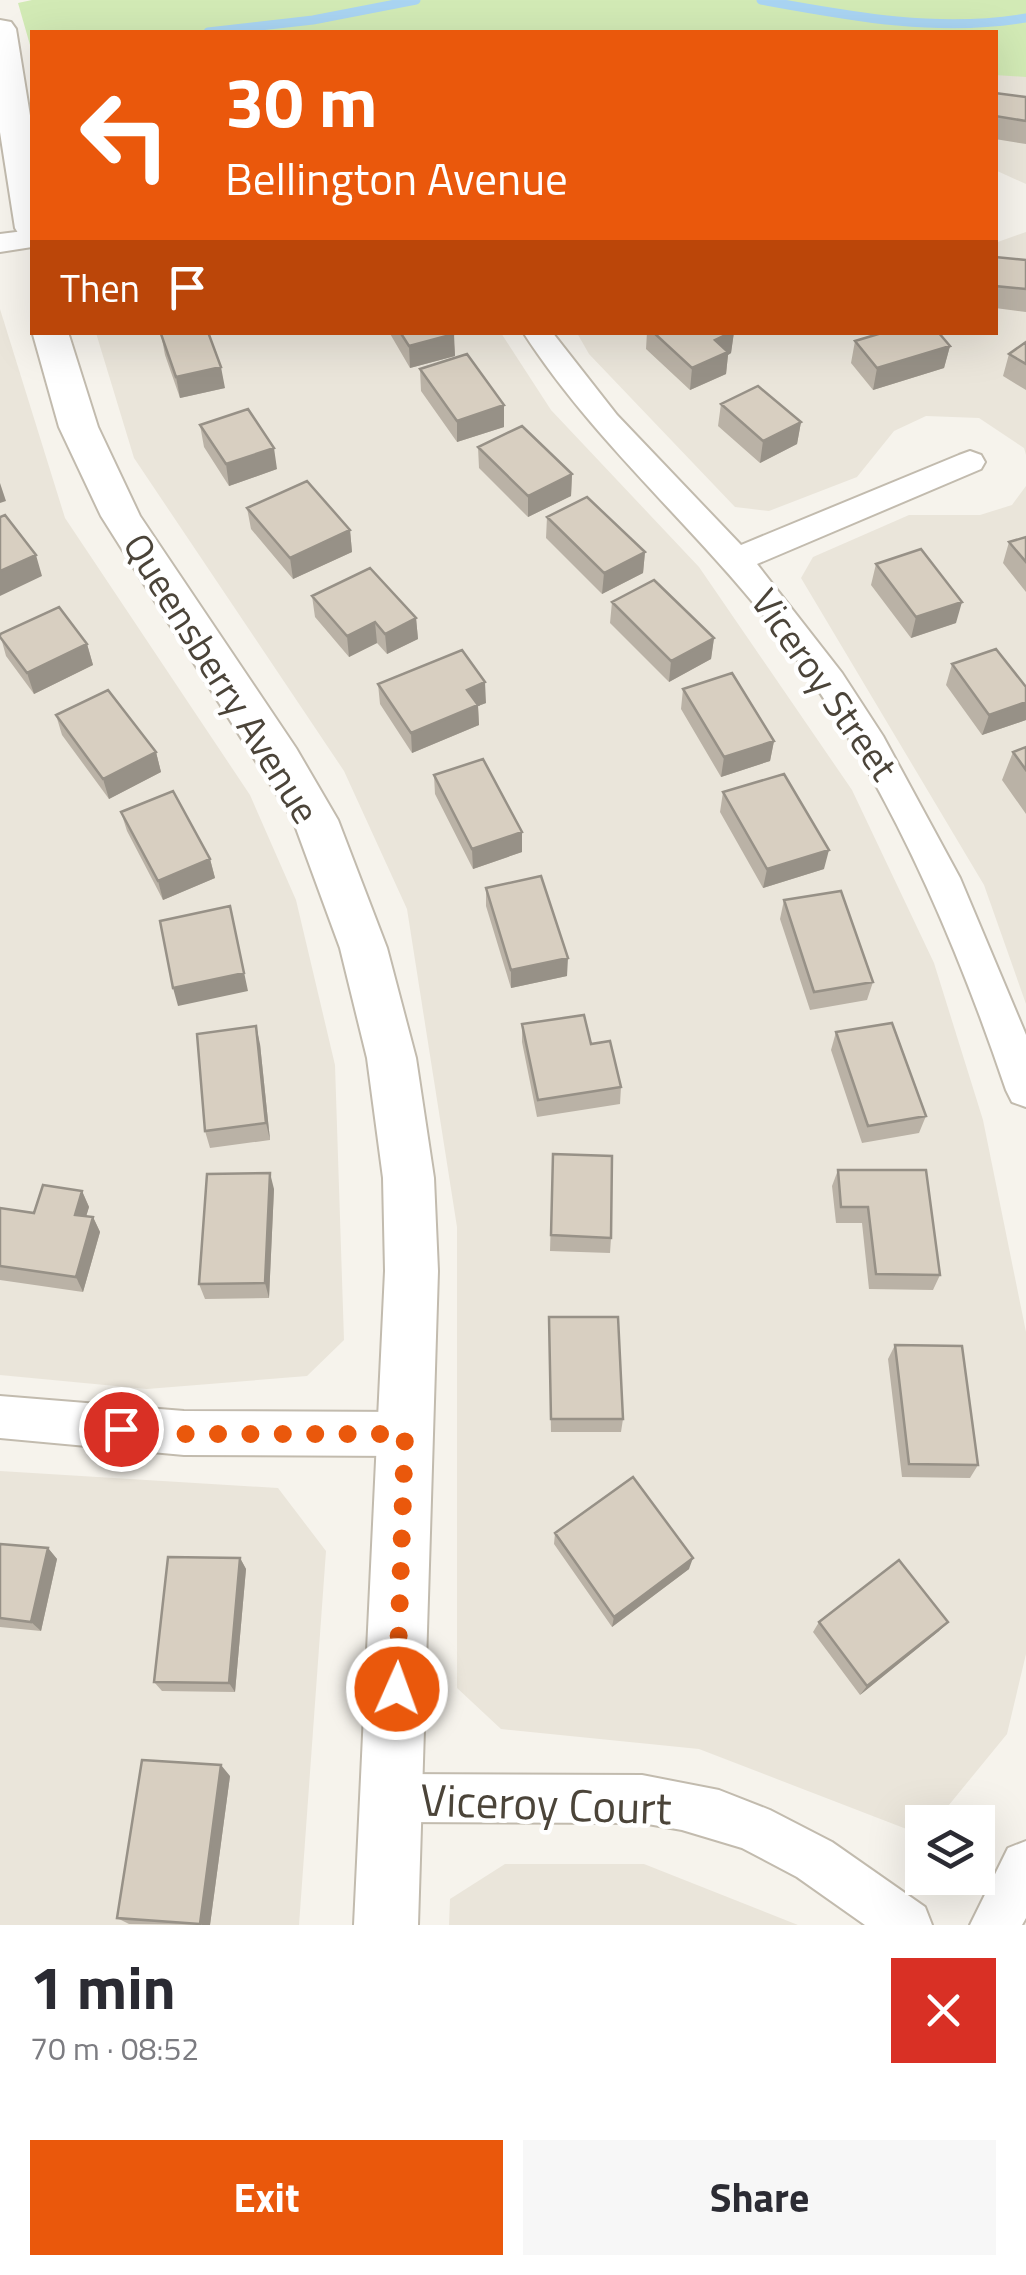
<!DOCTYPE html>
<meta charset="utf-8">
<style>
body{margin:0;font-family:"Titillium Web",sans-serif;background:#f7f7f7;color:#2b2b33;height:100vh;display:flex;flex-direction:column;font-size:38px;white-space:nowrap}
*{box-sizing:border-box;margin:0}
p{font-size:32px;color:#7c7c81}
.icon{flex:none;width:55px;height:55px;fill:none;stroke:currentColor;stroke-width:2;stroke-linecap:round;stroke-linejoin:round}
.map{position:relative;height:1925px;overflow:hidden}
.details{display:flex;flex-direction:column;background:#fff;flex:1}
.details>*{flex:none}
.hud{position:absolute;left:30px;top:30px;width:968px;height:305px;border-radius:0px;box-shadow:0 10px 40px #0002;background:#ea580c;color:#fff;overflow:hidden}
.buttons{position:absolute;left:905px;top:1805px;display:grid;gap:20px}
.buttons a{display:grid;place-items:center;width:90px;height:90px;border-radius:0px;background:#fff;box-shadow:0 10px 40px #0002;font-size:50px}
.pin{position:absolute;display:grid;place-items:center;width:85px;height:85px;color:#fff;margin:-42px;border:5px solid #fff;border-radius:50%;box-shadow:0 2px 10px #0007}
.me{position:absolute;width:110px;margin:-55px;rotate:2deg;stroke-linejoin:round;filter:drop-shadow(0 0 8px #0008)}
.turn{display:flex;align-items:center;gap:35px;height:210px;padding:0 30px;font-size:45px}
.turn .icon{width:130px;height:130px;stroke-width:2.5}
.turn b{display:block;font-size:70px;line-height:85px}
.then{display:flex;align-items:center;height:95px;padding:0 30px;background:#0003;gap:20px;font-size:38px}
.round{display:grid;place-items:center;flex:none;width:105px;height:105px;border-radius:0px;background:#f7f7f7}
.overview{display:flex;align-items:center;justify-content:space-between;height:170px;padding:0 30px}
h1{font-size:60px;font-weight:700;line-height:75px}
.action{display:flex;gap:20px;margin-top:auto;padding:20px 30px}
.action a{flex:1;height:115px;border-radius:0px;background:#ea580c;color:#fff;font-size:40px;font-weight:700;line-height:115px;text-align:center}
.action a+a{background:#f7f7f7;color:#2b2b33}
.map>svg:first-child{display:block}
</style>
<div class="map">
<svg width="1026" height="1925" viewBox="0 0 1026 1925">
<rect width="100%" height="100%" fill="#f6f3ec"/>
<path fill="#eae5da" d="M995 73 1026 75V184L995 170Z
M1026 232V455L1024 448 979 418 926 416 894 431 857 477 769 511 735 507 589 354 577 333 995 332V243Z
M0 309 65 518 250 795 296 900 335 1065 344 1340 307 1376 147 1389 0 1375Z
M96 333H501L551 410 699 567 852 790 934 963 983 1120 1026 1332V1654L1007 1734 935 1822H922V1835L699 1749 501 1729 457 1688V1227L407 909 344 771 134 458Z
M1026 486V1004L984 885 801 578 813 557 909 515H980L1012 505Z
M0 1471 278 1488 326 1551 299 1925H0Z
M505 1864H644L798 1925H449L450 1899Z"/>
<path fill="#d2eab5" d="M32 0H1026V77L995 75V32H32V52L18 3Z"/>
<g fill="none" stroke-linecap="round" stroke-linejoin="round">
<path stroke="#a9d4f2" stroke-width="9" d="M761 0C849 16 937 33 1026 18
M208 32 313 20 416 0"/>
<g stroke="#c2bbae" stroke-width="4">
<path id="minor" d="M32 230V247L0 252V234Z
M523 332H552L617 415 741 545 959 455 970 451 981 455 985 462 981 469 757 564 842 673 883 736 960 878 1026 1035V1107L1012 1102 1006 1090C950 925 880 765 772 626 693 525 593 441 523 332Z
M0 1396 184 1411 405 1412 421 1419 427 1434 421 1449 405 1456 184 1455 0 1438Z
M393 1774 642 1775 719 1790 770 1810 832 1842 925 1907 932 1925H865L797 1877 742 1848 682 1830 642 1823 393 1822 376 1815 369 1798 376 1781Z
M1026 1841V1918L1022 1925H970L1008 1848Z"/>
</g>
<g stroke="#c2bbae" stroke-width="4">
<path id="tertiary" d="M0 20 11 22 16 29 32 128V239L20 236 15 228 0 132Z
M32 331 68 332 98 427 140 516 296 748 338 820 387 948 416 1058 434 1178 438 1271 418 1925H354L385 1271 383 1178 367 1058 340 948 293 820 101 516 59 427Z"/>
</g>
<use href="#minor" fill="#fff" fill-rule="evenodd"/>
<use href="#tertiary" fill="#fff" fill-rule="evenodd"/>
</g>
<path fill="#bab2a6" d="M995 93 1026 97V144L995 139Z
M995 257 1026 260V312L995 308Z
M389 332H453L455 356 410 368Z
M647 332H734L731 353 728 355 726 374 690 390 646 349Z
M161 334 225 388 180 398 165 355Z
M855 341 950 346 944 368 873 390 851 363Z
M1026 342V390L1003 376 1009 354Z
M420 369 504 405V427L457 442 421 391Z
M721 404 801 422 797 444 760 463 718 426Z
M200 425 277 469 229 486 204 447Z
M478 447 572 474 571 496 528 517 479 468Z
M247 508 350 530 352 552 293 579 251 529Z
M547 517 645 552 643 573 602 594 546 538Z
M1026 537V592L1003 563 1009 542Z
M876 564 956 623 911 638 871 585Z
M312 596 416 618 418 639 387 654 377 643 349 657 315 617Z
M612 602 714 638 711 659 669 682 610 623Z
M0 634 87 644 93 665 34 694 6 656Z
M952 664 1026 687V720L982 735 946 685Z
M378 684 486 703 478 706 479 725 412 753 380 704Z
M683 689 774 741 770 761 721 777 681 709Z
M56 715 156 752 161 772 109 799 62 735Z
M1026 747V814L1002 780 1013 752Z
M434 775 522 832V852L473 869 435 794Z
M723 792 824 869 763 888 720 812Z
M121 812 210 859 215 878 163 900 127 831Z
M486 888 567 976 511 988 486 906Z
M784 900 873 982 867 1000 810 1010 780 919Z
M522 1024 591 1044 621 1087 620 1104 537 1117 522 1042Z
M836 1032 926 1116 919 1133 862 1143 831 1050Z
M260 1044 270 1140 210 1148 205 1131Z
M553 1154 611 1238 610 1253 550 1251Z
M838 1170 940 1275 933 1290 869 1289 862 1223H836L832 1186Z
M274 1189 269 1298 205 1299 199 1284Z
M82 1191 89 1207 86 1216 93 1217 100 1232 83 1292 0 1280V1208L34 1213Z
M549 1317 623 1419 621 1432H551Z
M895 1345 978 1465 970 1478 902 1477 888 1359Z
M555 1533 689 1569 612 1627 554 1544Z
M0 1544 48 1548 57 1559 41 1631 0 1627Z
M240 1558 246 1569 235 1692 162 1691 154 1682Z
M819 1622 939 1631 860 1695 813 1632Z
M230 1776 210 1925 129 1924 117 1918Z"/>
<path fill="#979187" d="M732 332H734L731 353 728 355 726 374 690 390 692 368 715 340Z
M454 334 455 356 410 368 409 346Z
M950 346 944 368 873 390 877 368Z
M221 367 225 388 180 398 176 377Z
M504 405V427L457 442V421Z
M801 422 797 444 760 463 763 441Z
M274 448 277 469 229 486 226 464Z
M572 474 571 496 528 517V496Z
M0 483 6 501 0 503Z
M350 530 352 552 293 579 290 558Z
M645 552 643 573 602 594 604 573Z
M36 555 42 576 0 596V571Z
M962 602 956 623 911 638 916 617Z
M416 618 418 639 387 654 385 634Z
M375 622 377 643 349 657 347 636Z
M714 638 711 659 669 682 671 661Z
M87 644 93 665 34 694 27 673Z
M485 682 486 703 478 706 479 725 412 753 411 733 467 690Z
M1026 702V720L982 735 989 715Z
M774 741 770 761 721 777 724 757Z
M156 752 161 772 109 799 103 779Z
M522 832V852L473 869 472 849Z
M829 850 824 869 763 888 767 869Z
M210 859 215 878 163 900 158 881Z
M234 925 248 991 178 1006 173 988Z
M568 958 567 976 511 988V970Z
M256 1026 260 1044 270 1140 266 1123Z
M270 1173 274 1189 269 1298 265 1283Z
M82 1191 89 1207 82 1230 75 1215Z
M93 1217 100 1232 83 1292 76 1277Z
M48 1548 57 1559 41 1631 31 1622Z
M240 1558 246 1569 235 1692 229 1683Z
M693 1558 689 1569 612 1627 614 1617Z
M948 1622 939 1631 860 1695 867 1686Z
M221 1765 230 1776 210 1925H202L200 1924Z"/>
<path fill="#d8cfc1" stroke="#979187" stroke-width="2.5" d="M995 93 1026 97V121L995 116Z
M995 257 1026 260V289L995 286Z
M166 332H208L221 367 176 377 161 334Z
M400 332H453L454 334 409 346Z
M653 332H732L715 340 728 352 692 368Z
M885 332H938L950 346 877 368 855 341Z
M1026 342V364L1009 354Z
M467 354 504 405 457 421 420 369Z
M758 386 801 422 763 441 721 404Z
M248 409 274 448 226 464 200 425Z
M522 426 572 474 528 496 478 447Z
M307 481 350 530 290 558 247 508Z
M587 497 645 552 604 573 547 517Z
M5 515 36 555 0 571V517Z
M1026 537V562L1009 542Z
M921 549 962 602 916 617 876 564Z
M370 568 416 618 385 634 375 622 347 636 312 596Z
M654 580 714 638 671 661 612 602Z
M59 607 87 644 27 673 0 637V634Z
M996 649 1026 687V702L989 715 952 664Z
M462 650 485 682 467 690 478 705 411 733 378 684Z
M732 673 774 741 724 757 683 689Z
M108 690 156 752 103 779 56 715Z
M1026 747V770L1013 752Z
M483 759 522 832 472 849 434 775Z
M784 774 829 850 767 869 723 792Z
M173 791 210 859 158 881 121 812Z
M541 876 568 958 511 970 486 888Z
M841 891 873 982 814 992 784 900Z
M230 906 244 973 173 988 160 921Z
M584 1015 591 1044 610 1041 621 1087 538 1100 522 1024Z
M892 1023 926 1116 868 1126 836 1032Z
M256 1026 266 1123 205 1131 197 1034Z
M553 1154 612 1156 611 1238 551 1235Z
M838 1170H926L940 1275 876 1274 868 1207H841Z
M270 1173 265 1283 199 1284 207 1174Z
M43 1185 82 1191 75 1215 93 1217 76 1277 0 1266V1208L34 1213Z
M549 1317H618L623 1419H551Z
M895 1345 962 1346 978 1465 909 1464Z
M633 1477 693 1558 614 1617 555 1533Z
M0 1544 48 1548 31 1622 0 1618Z
M168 1557 240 1558 229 1683 154 1682Z
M899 1560 948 1622 867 1686 819 1622Z
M142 1760 221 1765 200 1924 117 1918Z"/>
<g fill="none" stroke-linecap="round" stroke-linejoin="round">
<path stroke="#ea580c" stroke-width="18" stroke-dasharray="0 32.4" d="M121 1429 184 1434H405L397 1689"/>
</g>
<g text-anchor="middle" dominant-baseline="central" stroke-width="9" stroke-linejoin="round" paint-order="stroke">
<g font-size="38" fill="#4b4439" stroke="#fff">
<text transform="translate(222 678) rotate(58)">Queensberry Avenue</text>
<text transform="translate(825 684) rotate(55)">Viceroy Street</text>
</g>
<g font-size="45" fill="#4b4439" stroke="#fff">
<text transform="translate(546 1803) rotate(2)">Viceroy Court</text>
</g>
</g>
</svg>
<div class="buttons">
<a><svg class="icon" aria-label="layers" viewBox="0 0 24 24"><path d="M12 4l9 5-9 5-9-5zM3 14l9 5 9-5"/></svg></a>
</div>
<div class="pin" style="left:121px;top:1429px;background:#d93025"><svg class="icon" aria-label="arrive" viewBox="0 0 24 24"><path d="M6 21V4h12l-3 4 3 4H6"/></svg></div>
<svg class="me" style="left:397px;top:1689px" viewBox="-20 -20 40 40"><circle r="17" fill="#ea580c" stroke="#fff" stroke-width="3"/><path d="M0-11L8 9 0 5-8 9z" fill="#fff"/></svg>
<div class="hud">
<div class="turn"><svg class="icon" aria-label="left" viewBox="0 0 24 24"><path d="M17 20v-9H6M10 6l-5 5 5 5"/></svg><div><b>30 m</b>Bellington Avenue</div></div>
<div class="then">Then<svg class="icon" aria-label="arrive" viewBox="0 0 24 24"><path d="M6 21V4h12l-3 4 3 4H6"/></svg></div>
</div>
</div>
<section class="details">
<div class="overview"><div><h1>1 min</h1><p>70 m · 08:52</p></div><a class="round" style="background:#d93025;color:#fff"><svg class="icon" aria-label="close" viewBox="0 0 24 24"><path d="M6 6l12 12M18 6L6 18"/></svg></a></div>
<div class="action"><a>Exit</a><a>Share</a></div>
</section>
